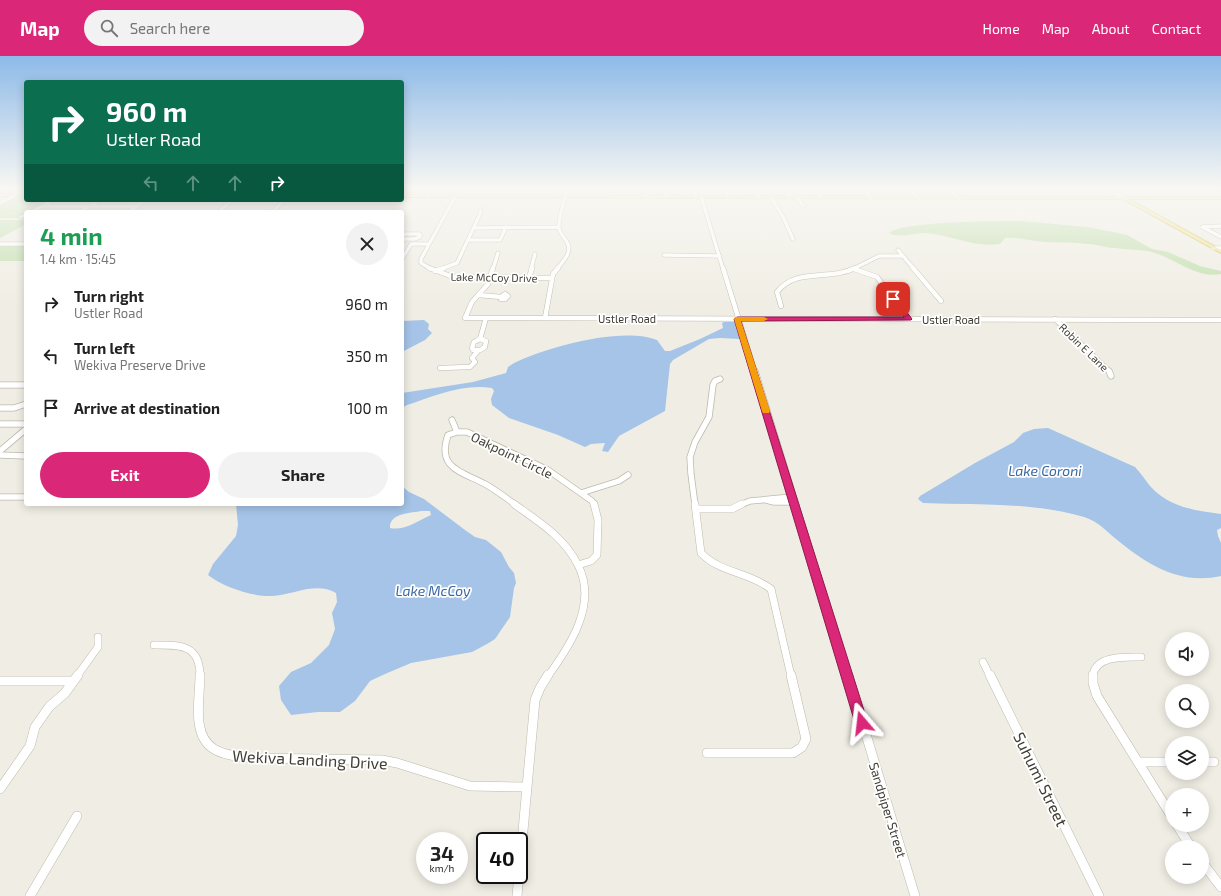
<!DOCTYPE html>
<meta charset="utf-8">
<style>
body{margin:0;font-family:"Exo 2",sans-serif;background:#f2f2f2;color:#222;height:100vh;display:flex;flex-direction:column;font-size:15px;white-space:nowrap}
*{box-sizing:border-box;margin:0}
p{font-size:13px;color:#767676}
.icon{flex:none;width:22px;height:22px;fill:none;stroke:currentColor;stroke-width:2;stroke-linecap:round;stroke-linejoin:round}
.map{position:relative;flex:1;overflow:hidden}
.details{position:absolute;left:24px;top:154px;width:380px;height:296px;display:flex;flex-direction:column;background:#fff;border-radius:4px;box-shadow:0 2px 10px #0003}
.details>*{flex:none}
.guide{position:absolute;left:24px;top:24px;width:380px;height:122px;border-radius:4px;box-shadow:0 2px 10px #0003;background:#0b6e4f;color:#fff;overflow:hidden}
.controls{position:absolute;left:1165px;top:576px;display:grid;gap:8px}
.controls a{display:grid;place-items:center;width:44px;height:44px;border-radius:50%;background:#fff;box-shadow:0 2px 10px #0003;font-size:20px}
.speed{position:absolute;left:416px;top:776px;display:flex;gap:8px;font-size:20px;font-weight:700;text-align:center}
.speed>*{display:grid;place-content:center;width:52px;height:52px;border-radius:50%;background:#fff;box-shadow:0 2px 10px #0003;line-height:1}
.speed small{font-size:10px;font-weight:400}
.speed .limit{border:2px solid #111;border-radius:6px;background:#fff;color:#111}
.pin{position:absolute;display:grid;place-items:center;width:34px;height:34px;color:#fff;margin:-17px;border-radius:8px;box-shadow:0 2px 6px #0006}
.me{position:absolute;width:44px;margin:-22px;rotate:343deg;stroke-linejoin:round;filter:drop-shadow(0 0 3px #0008)}
.turn{display:flex;align-items:center;gap:14px;height:84px;padding:0 16px;font-size:18px}
.turn .icon{width:52px;height:52px;stroke-width:2.5}
.turn b{display:block;font-size:28px;line-height:34px}
.lanes{display:flex;align-items:center;height:38px;padding:0 16px;background:#0003;justify-content:center;gap:20px;direction:ltr}
.lanes .off{opacity:.35}
.round{display:grid;place-items:center;flex:none;width:42px;height:42px;border-radius:21px;background:#f2f2f2}
.overview{display:flex;align-items:center;justify-content:space-between;height:68px;padding:0 16px}
h1{font-size:24px;font-weight:700;line-height:30px;color:#1e9e55}
.primary-button{display:flex;gap:8px;margin-top:auto;padding:8px 16px}
.primary-button a{flex:1;height:46px;border-radius:24px;background:#db2777;color:#fff;font-size:16px;font-weight:700;line-height:46px;text-align:center}
.primary-button a+a{background:#f2f2f2;color:#222}
ul{padding:0;list-style:none}
li{display:flex;align-items:center;gap:12px;height:52px;padding:0 16px}
li div{flex:1}
li b{display:block;font-size:15px}
li em{font-style:normal}
header{display:flex;align-items:center;gap:24px;box-sizing:border-box;height:56px;padding:0 20px;background:#db2777;color:#fff}
header strong{font-size:19px}
nav{display:flex;gap:22px;margin-inline-start:auto;font-size:14px}
.search{width:280px;height:36px;background:#f2f2f2;display:flex;align-items:center;gap:10px;box-sizing:border-box;padding:0 14px;border-radius:22px;color:#767676;font-size:15px}
.map>svg:first-child{display:block}
</style>
<header>
<strong>Map</strong>
<div class="search"><svg class="icon" aria-label="search" viewBox="0 0 24 24"><circle cx="10" cy="10" r="6"/><path d="M15 15l6 6"/></svg>Search here</div>
<nav><a>Home</a><a>Map</a><a>About</a><a>Contact</a></nav>
</header>
<div class="map">
<svg width="1221" height="840" viewBox="0 0 1221 840">
<rect width="100%" height="100%" fill="#f0eee4"/>
<path fill="#c4e0b0" d="M17 140H26V144H52L29 156H26V158L18 162H0V148Z
M0 164H26V168L0 182Z
M1021 165 1087 171 1118 177 1127 179 1152 193 1168 196 1200 210 1221 215V218C1197 223 1174 202 1152 196 1139 193 1128 194 1115 192 1106 192 1097 188 1088 188 1074 186 1059 187 1045 186 1032 185 1018 181 1005 182L1000 188C975 192 951 179 926 177 914 176 900 183 889 177 903 165 999 165 1021 165Z
M0 189H26V205H0Z"/>
<path fill="#a5c4e7" fill-rule="evenodd" d="M424 264 429 268 428 273 432 277 425 284 402 296V265Z
M724 266H735L740 283 720 282 709 283 673 304 670 308 665 355 619 380 608 396 602 395 605 387 591 388 585 391 558 379 509 362 492 349 491 343 494 335 492 332C463 327 434 340 407 349L402 352V337L473 326 506 317 508 311 514 307C547 291 622 270 657 284L665 295H670L700 283 723 272 722 267Z
M1048 372 1135 411C1141 417 1145 424 1150 430 1170 452 1194 454 1221 458V472L1217 474 1218 480 1221 487V520C1179 529 1148 509 1116 483 1105 474 1099 466 1084 461 1032 446 977 449 923 447L918 443 920 440 975 407 1014 386 1023 377 1034 373Z
M402 430 409 436 424 443 465 474 475 481 486 484 501 496 509 511 514 517 516 527 514 532 510 561 495 583 487 588 472 596 411 607 385 618 370 625 355 645 340 656H318L291 659 281 644 279 630 291 616 311 607 329 589 335 573 332 557 337 546 336 537C316 525 293 539 272 540 253 541 223 531 208 519L213 508 236 480 238 469 236 448H402ZM422 455H430L431 459C418 465 404 475 390 472 389 457 411 457 422 455Z"/>
<g fill="none" stroke-linecap="round" stroke-linejoin="round">
<g stroke="#bdb9aa" stroke-width="4.5">
<path id="minor-far4" d="M645 132 646 140
M664 132 666 140
M694 132 696 140
M724 132 728 140
M754 132 759 141
M784 132 790 141
M814 132 821 141
M864 132 871 142
M908 132 919 142
M949 132 959 142
M982 132 987 134H1008L1010 132
M1107 132 1123 142
M428 139 432 132
M701 140 723 213
M771 141 783 161 793 183
M797 141 803 150
M0 147 26 134
M42 150H137
M31 156 54 144
M79 156 100 144
M128 156 146 144
M218 156 233 144
M272 156 285 144
M21 161 26 159
M1221 170 1202 171 1221 181
M475 172 559 171
M402 180 405 178H420V181L414 183H402
M469 184H500L506 171
M0 188H26
M1213 192H1221
M898 194 914 213
M664 199 720 200
M402 203 411 188H429
M431 213 421 207V203L456 139
M441 213 457 207 481 156 480 154
M493 213 498 197
M531 213 535 198
M557 213C563 205 573 196 567 186 564 181 560 178 559 172 558 162 565 143 567 132
M853 213 879 200H903"/>
</g>
<g stroke="#bdb9aa" stroke-width="5.5">
<path id="minor-far3" d="M429 212 453 221 552 222
M493 212 488 228 472 246 465 262 1221 264
M723 212 755 316
M913 212 941 245
M854 213 877 221 909 263
M435 215 444 212
M529 222 532 212
M505 238 508 240 505 243H501V241Z
M479 239 501 241
M781 250 777 236C796 211 830 225 855 212
M545 262 553 218 558 212
M1055 263 1110 316
M480 283 486 285 485 291 480 294H473L472 292 474 286Z
M480 283 486 262
M440 312 470 311 475 306 472 302 478 295"/>
</g>
<g stroke="#bdb9aa" stroke-width="7">
<path id="minor-far2" d="M755 315 796 449
M1109 315 1111 320
M0 329H26
M0 352H14L26 348
M452 364 457 376
M0 368H26
M0 395 26 373
M0 399 26 400
M581 437 619 425 628 419
M0 441H26
M766 444 774 446H794
M516 449C506 442 496 434 485 428 463 416 436 413 448 379L457 376H467L548 414 592 445 594 449
M695 449 691 418 690 401 695 386 709 361 713 329 715 325 720 323
M740 449 750 445 792 441"/>
</g>
<g stroke="#bdb9aa" stroke-width="8">
<path id="minor-far1" d="M514 448C539 466 564 481 578 509
M695 448 701 497C720 517 749 516 771 533L791 620
M795 448 848 620
M696 453H732L742 448
M578 509 591 505 597 499 598 464 594 448
M154 589C180 589 200 588 200 620
M983 606 990 620
M77 620 98 591V581
M548 620C570 590 598 548 578 509
M1093 620C1095 599 1126 601 1141 601"/>
</g>
<g stroke="#bdb9aa" stroke-width="10">
<path id="minor" d="M200 619C200 642 191 679 214 693 223 699 236 700 247 702L382 704 397 707 470 730 527 731
M848 619 915 840
M990 619 1099 840
M1093 619V627L1097 640 1172 761
M0 625H73
M707 697H793L802 691 806 683 791 619
M1138 706H1172
M1202 706H1214
M0 733 30 690 35 671 49 651 65 637 78 619
M1177 769 1191 791
M1202 806 1221 831
M30 840 77 760
M517 840 535 644 540 632 548 619"/>
</g>
<g stroke="#d6c46b" stroke-width="2">
<path id="major" d="M0 138H26V140H0Z
M402 139 1221 141V143H1129L1221 194V197L1123 143 402 141Z"/>
</g>
<use href="#minor-far4" stroke="#fff" stroke-width="3.5"/>
<use href="#minor-far3" stroke="#fff" stroke-width="4.5"/>
<use href="#minor-far2" stroke="#fff" stroke-width="5.5"/>
<use href="#minor-far1" stroke="#fff" stroke-width="7"/>
<use href="#minor" stroke="#fff" stroke-width="9"/>
<use href="#major" fill="#f3e599" fill-rule="evenodd"/>
</g>
<linearGradient id="sky" x2="0" y2="1"><stop stop-color="#8dbae8"/><stop offset="0.53" stop-color="#f8f7f3"/><stop offset="1" stop-color="#f8f7f3" stop-opacity="0"/></linearGradient>
<rect width="1221" height="249" fill="url(#sky)"/>
<path fill="#db2777" stroke="#8e194d" d="M891 242H896L912 263 911 264 741 265 868 667 866 671 862 672 857 671 855 667 734 263 737 261H904L890 243Z"/>
<path fill="#f59e0b" d="M735 261H764L768 263 764 265H741L770 355 769 357H763L762 355 734 263Z"/>
<g text-anchor="middle" dominant-baseline="central" stroke-width="3.5" stroke-linejoin="round" paint-order="stroke">
<g font-size="11" fill="#413e34" stroke="#fff">
<text transform="translate(494 221) rotate(1)">Lake McCoy Drive</text>
<text x="627" y="262">Ustler Road</text>
<text x="951" y="263">Ustler Road</text>
<text transform="translate(1084 291) rotate(44)">Robin E Lane</text>
</g>
<g font-size="13" fill="#413e34" stroke="#fff">
<text transform="translate(512 399) rotate(26)">Oakpoint Circle</text>
<text transform="translate(888 754) rotate(73)">Sandpiper Street</text>
</g>
<g font-size="14" font-style="italic" fill="#3a68a1" stroke="#fff">
<text x="1045" y="414">Lake Coroni</text>
<text x="433" y="534">Lake McCoy</text>
</g>
<g font-size="16" fill="#413e34" stroke="#fff">
<text transform="translate(310 703) rotate(3)">Wekiva Landing Drive</text>
<text transform="translate(1041 723) rotate(64)">Suhumi Street</text>
</g>
</g>
</svg>
<div class="controls">
<a><svg class="icon" aria-label="sound" viewBox="0 0 24 24"><path d="M4 9h4l5-4v14l-5-4H4zM17 9q2 3 0 6"/></svg></a>
<a><svg class="icon" aria-label="search" viewBox="0 0 24 24"><circle cx="10" cy="10" r="6"/><path d="M15 15l6 6"/></svg></a>
<a><svg class="icon" aria-label="layers" viewBox="0 0 24 24"><path d="M12 4l9 5-9 5-9-5zM3 14l9 5 9-5"/></svg></a>
<a>+</a>
<a>−</a>
</div>
<div class="speed"><div>34<small>km/h</small></div><div class="limit">40</div></div>
<div class="pin" style="left:893px;top:243px;background:#d93025"><svg class="icon" aria-label="arrive" viewBox="0 0 24 24"><path d="M6 21V4h12l-3 4 3 4H6"/></svg></div>
<svg class="me" style="left:862px;top:667px" viewBox="-20 -20 40 40"><path d="M0-17L14 15 0 8-14 15z" fill="#db2777" stroke="#fff" stroke-width="4"/></svg>
<div class="guide">
<div class="turn"><svg class="icon" aria-label="right" viewBox="0 0 24 24"><path d="M7 20v-9h11M14 6l5 5-5 5"/></svg><div><b>960 m</b>Ustler Road</div></div>
<div class="lanes"><svg class="icon off" aria-label="left" viewBox="0 0 24 24"><path d="M17 20v-9H6M10 6l-5 5 5 5"/></svg><svg class="icon off" aria-label="ahead" viewBox="0 0 24 24"><path d="M12 20V5M6 11l6-6 6 6"/></svg><svg class="icon off" aria-label="ahead" viewBox="0 0 24 24"><path d="M12 20V5M6 11l6-6 6 6"/></svg><svg class="icon" aria-label="right" viewBox="0 0 24 24"><path d="M7 20v-9h11M14 6l5 5-5 5"/></svg></div>
</div>
<section class="details">
<div class="overview"><div><h1>4 min</h1><p>1.4 km · 15:45</p></div><a class="round"><svg class="icon" aria-label="close" viewBox="0 0 24 24"><path d="M6 6l12 12M18 6L6 18"/></svg></a></div>
<ul>
<li><svg class="icon" aria-label="right" viewBox="0 0 24 24"><path d="M7 20v-9h11M14 6l5 5-5 5"/></svg><div><b>Turn right</b><p>Ustler Road</p></div><em>960 m</em></li>
<li><svg class="icon" aria-label="left" viewBox="0 0 24 24"><path d="M17 20v-9H6M10 6l-5 5 5 5"/></svg><div><b>Turn left</b><p>Wekiva Preserve Drive</p></div><em>350 m</em></li>
<li><svg class="icon" aria-label="arrive" viewBox="0 0 24 24"><path d="M6 21V4h12l-3 4 3 4H6"/></svg><div><b>Arrive at destination</b></div><em>100 m</em></li>
</ul>
<div class="primary-button"><a>Exit</a><a>Share</a></div>
</section>
</div>
